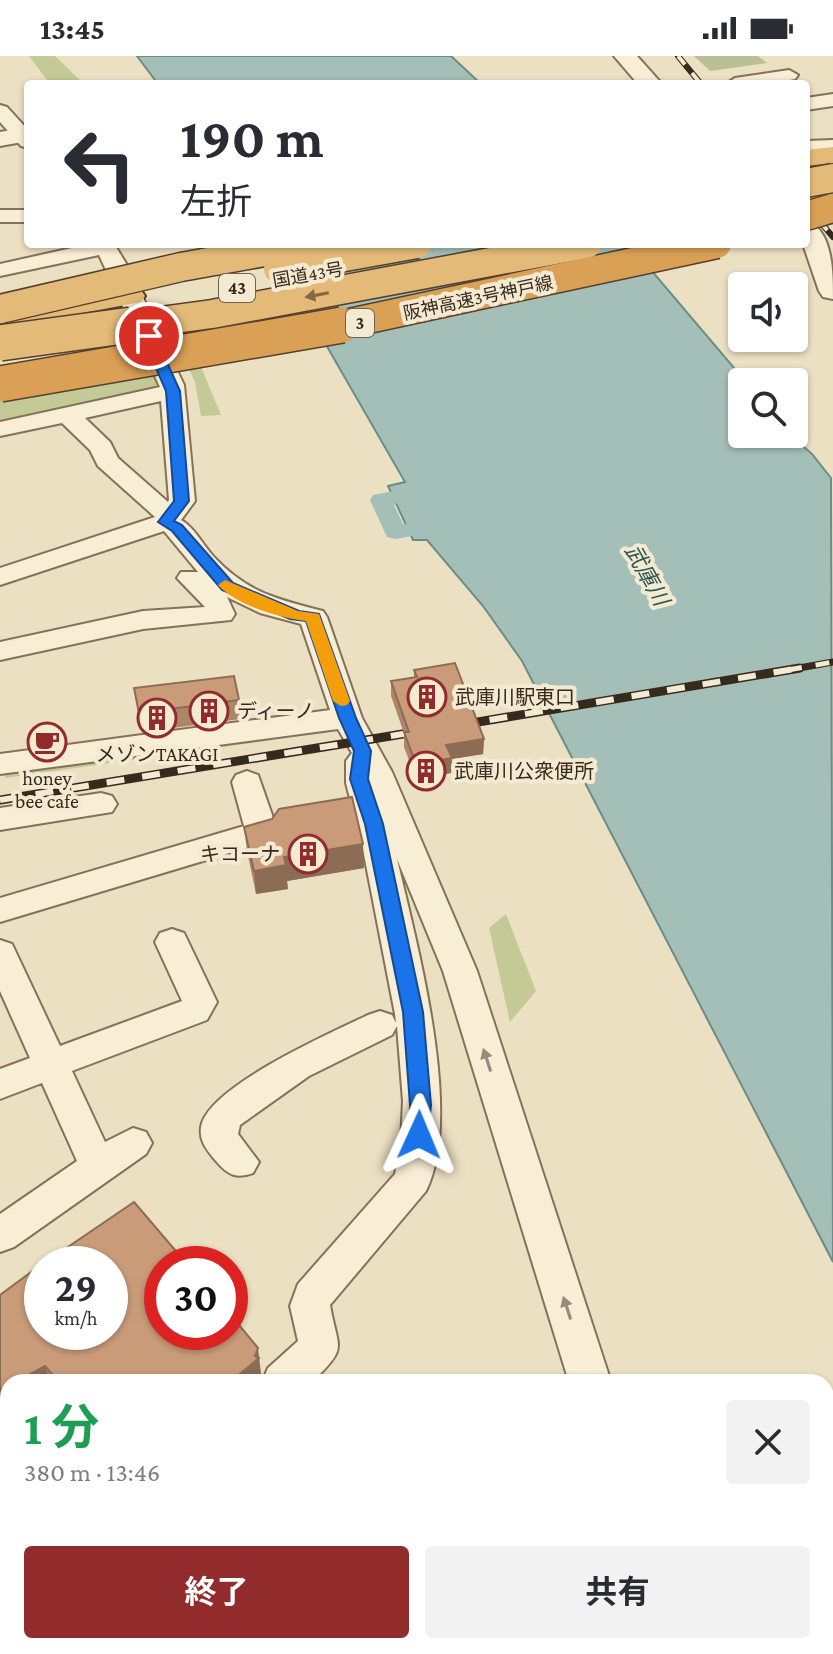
<!DOCTYPE html>
<html lang="ja">
<meta charset="utf-8">
<style>
body{margin:0;font-family:"Crimson Pro","Noto Sans JP",serif;background:#f2f2f3;color:#2b2b33;height:100vh;display:flex;flex-direction:column;font-size:30px;white-space:nowrap}
*{box-sizing:border-box;margin:0}
p{font-size:26px;color:#7c7c81}
.icon{flex:none;width:44px;height:44px;fill:none;stroke:currentColor;stroke-width:2;stroke-linecap:round;stroke-linejoin:round}
.map{position:relative;flex:1;overflow:hidden}
.panel{position:absolute;left:0px;top:1318px;width:834px;height:280px;display:flex;flex-direction:column;background:#fff;border-radius:24px 24px 0 0;box-shadow:0 2px 6px #0004}
.panel>*{flex:none}
.hud{position:absolute;left:24px;top:24px;width:786px;height:168px;border-radius:8px;box-shadow:0 2px 6px #0004;background:#fff;color:#2b2b33;overflow:hidden}
.tools{position:absolute;left:728px;top:216px;display:grid;gap:16px}
.tools a{display:grid;place-items:center;width:80px;height:80px;border-radius:8px;background:#fff;box-shadow:0 2px 6px #0004;font-size:40px}
.speed{position:absolute;left:24px;top:1190px;display:flex;gap:16px;font-size:40px;font-weight:700;text-align:center}
.speed>*{display:grid;place-content:center;width:104px;height:104px;border-radius:50%;background:#fff;box-shadow:0 2px 6px #0004;line-height:1}
.speed small{font-size:20px;font-weight:400}
.speed .limit{border:12px solid #d22;background:#fff;color:#111}
.pin{position:absolute;display:grid;place-items:center;width:68px;height:68px;color:#fff;margin:-34px;border:4px solid #fff;border-radius:50%;box-shadow:0 2px 8px #0007}
.me{position:absolute;width:88px;margin:-44px;rotate:1deg;stroke-linejoin:round;filter:drop-shadow(0 0 6px #0008)}
.turn{display:flex;align-items:center;gap:28px;height:168px;padding:0 24px;font-size:36px}
.turn .icon{width:104px;height:104px;stroke-width:2.5}
.turn b{display:block;font-size:56px;line-height:68px}
.round{display:grid;place-items:center;flex:none;width:84px;height:84px;border-radius:8px;background:#f2f2f3}
.headline{display:flex;align-items:center;justify-content:space-between;height:136px;padding:0 24px}
h1{font-size:48px;font-weight:700;line-height:60px;color:#1e9e55}
.primary-button{display:flex;gap:16px;margin-top:auto;padding:16px 24px}
.primary-button a{flex:1;height:92px;border-radius:8px;background:#922c2c;color:#fff;font-size:32px;font-weight:700;line-height:92px;text-align:center}
.primary-button a+a{background:#f2f2f3;color:#2b2b33}
.status{display:flex;justify-content:space-between;align-items:center;height:56px;padding:0 40px;background:#fff;direction:ltr}
.status svg{height:22px;fill:currentColor}
.map>svg:first-child{display:block}
</style>
<div class="status"><b>13:45</b><svg viewBox="0 0 49 12"><path d="M0 12V9h3v3zM5 12V6h3v6zM10 12V3h3v9zM15 12V0h3v12zM26 1h20v11H26zM47 4h2v5h-2z"/></svg></div>
<div class="map">
<svg width="833" height="1598" viewBox="0 0 833 1598">
<rect width="100%" height="100%" fill="#ece0c2"/>
<path fill="#c3ca96" d="M29 0H55L84 28H50Z
M192 289 221 359 201 360 195 326 179 291Z
M23 305 33 331 156 313 163 334 0 369V309Z
M272 680V684L5 722V718Z
M506 858 536 935 510 966 489 872Z"/>
<path fill="#babf95" d="M694 0H758L767 7 710 15Z"/>
<path fill="#a4bfb7" stroke="#6c8d85" stroke-width="2" d="M137 0H451L481 28H158Z
M268 188H629L746 326H742V378H789L812 398 831 422 833 1206 522 605 483 550 427 484H413L388 430 405 426Z"/>
<g fill="none" stroke-linecap="round" stroke-linejoin="round">
<path fill="#a4bfb7" fill-rule="evenodd" d="M394 435 405 442 394 449 403 468 417 469 420 474 417 479 395 483 387 481 370 444 373 439Z"/>
<g stroke="#85715a" stroke-width="4">
<path id="minor" d="M789 14 798 19 795 23 768 28H726L735 22Z
M833 38V50L806 54V42Z
M0 49 7 51 28 74V92L21 90 0 66Z
M833 84V96L806 97V85Z
M0 154H28V166H0Z
M90 188H114L116 191 130 214 184 329 195 445 181 464C194 471 203 489 214 501 248 537 277 543 323 555L327 561 362 662 392 716 477 915 611 1326H569L443 915 397 803C416 885 464 1059 426 1135L330 1249C338 1295 349 1290 312 1326H262L268 1312 298 1285 290 1250 298 1228 395 1118 401 1086 403 1045 397 970 392 979 309 1020 240 1069 238 1078 259 1106 253 1117C236 1123 228 1119 216 1105 207 1094 197 1083 202 1067 215 1028 330 977 368 959L380 955 392 959 396 967 395 958 363 793 346 727V705L352 697 338 673 0 718V698L330 654 301 568 260 557 227 541 235 558 231 564 143 573 0 604V586L143 555 205 551 177 522 181 516H198L164 475 0 529V512L155 461 98 410 90 394 62 367 0 380V366L160 331 99 199 0 220V208ZM161 345 169 444 168 446 118 402 110 386 85 362Z
M247 715 258 719 278 776 273 784 0 866V842L244 770 232 726 236 719Z
M101 737 112 740 117 748 112 756 0 774V752Z
M172 873 184 877 217 946 207 964 72 1015 105 1086 133 1072 146 1076 152 1087 146 1098 14 1191 0 1196V1158L77 1105 42 1027 0 1043V1013L30 1002 0 935V884L12 888 60 990 182 945 155 886 160 877Z
M0 1455 8 1459V1513L0 1510Z
M31 1590H77L80 1598H34Z
M353 1590H405L408 1598H356Z
M648 1590H694L696 1598H650Z"/>
</g>
<g stroke="#85715a" stroke-width="4">
<path id="tertiary" d="M614 0H637L662 28H638Z
M22 72 28 73V85L0 90V76Z
M806 165C833 173 833 217 833 243L823 241 819 235 803 188H806Z"/>
</g>
<g stroke="#53402e" stroke-width="4">
<path id="trunk" d="M833 91V107L806 110V94Z
M130 231 141 234 145 240 141 246 14 270 3 268 0 263 3 254 14 252Z"/>
</g>
<use href="#minor" fill="#f8edd5" fill-rule="evenodd"/>
<use href="#tertiary" fill="#f8edd5" fill-rule="evenodd"/>
<use href="#trunk" fill="#e4ba78" fill-rule="evenodd"/>
<g stroke="#36291d" stroke-width="6">
<path id="rail-far2" d="M678 0 701 28
M806 149 833 181"/>
</g>
<g stroke="#36291d" stroke-width="7">
<path id="rail-far1" d="M788 614 833 606"/>
</g>
<g stroke="#36291d" stroke-width="9">
<path id="rail" d="M454 670 800 612
M0 744 427 674"/>
</g>
<use href="#rail-far2" stroke="#f4ead1" stroke-width="4" stroke-dasharray="11" stroke-linecap="butt"/>
<use href="#rail-far1" stroke="#f4ead1" stroke-width="5" stroke-dasharray="14" stroke-linecap="butt"/>
<use href="#rail" stroke="#f4ead1" stroke-width="6" stroke-dasharray="18" stroke-linecap="butt"/>
<g stroke="#53402e" stroke-width="31" stroke-linecap="butt">
<path id="trunk-bridge-far1" d="M806 127 833 122
M278 213 417 188
M0 253 181 211 309 188
M116 271 212 258 587 188"/>
</g>
<g stroke="#53402e" stroke-width="38" stroke-linecap="butt">
<path id="trunk-bridge" d="M0 287 131 269"/>
</g>
<g stroke="#53402e" stroke-width="31" stroke-linecap="butt">
<path id="motorway-bridge-far1" d="M806 160 833 152
M331 271 717 188"/>
</g>
<g stroke="#53402e" stroke-width="38" stroke-linecap="butt">
<path id="motorway-bridge" d="M0 328 342 269"/>
</g>
<use href="#trunk-bridge-far1" stroke="#e4ba78" stroke-width="28"/>
<use href="#trunk-bridge" stroke="#e4ba78" stroke-width="35"/>
<use href="#motorway-bridge-far1" stroke="#daa055" stroke-width="28"/>
<use href="#motorway-bridge" stroke="#daa055" stroke-width="35"/>
</g>
<path fill="#ad8568" d="M414 614 484 683 483 698 452 703 451 717 416 723 404 691V677L391 640V625L414 621Z
M134 632 239 644 241 663 142 676Z
M244 771 364 812 287 825 288 833 256 838 247 795Z
M0 1239 262 1319V1326H8V1362L0 1366Z"/>
<path fill="#8d6c55" d="M484 683 483 698 452 703 451 717 416 723V708L446 689Z
M363 788 364 812 287 825 288 833 256 838 254 815 284 801Z
M258 1292 262 1326H230L255 1300Z
M45 1310 50 1326H16Z
M8 1330V1362L0 1366V1334Z"/>
<path fill="#c99b79" stroke="#8d6c55" stroke-width="2" d="M455 607 484 683 446 689 452 702 416 708 404 676H409L391 625 417 621 414 614Z
M234 620 239 644 139 657 134 632Z
M352 741 363 788 284 801 286 809 254 815 244 771 272 763 279 753Z
M134 1146 187 1208H162V1276H230V1258L258 1292 255 1300 259 1302 230 1326H59L45 1310 16 1326H8V1330L0 1334V1239L42 1208V1276H110V1208H43Z"/>
<defs><path id="oneway-solid" d="M-6-.8H1V-3.2L6.5 0L1 3.2V.8H-6Z" transform="scale(2)"/></defs>
<use fill="#846a46" href="#oneway-solid" transform="translate(317 239) rotate(169)"/>
<g fill="#978b79">
<use href="#oneway-solid" transform="translate(487 1004) rotate(-108)"/>
<use href="#oneway-solid" transform="translate(567 1252) rotate(-108)"/>
</g>
<path fill="#1a73e8" stroke="#114b97" stroke-width="2" d="M149 276 155 280 180 335 189 445 174 465 182 469 233 527 299 555 319 558 356 662 371 695 368 723 383 768 423 956 431 1049 427 1085 419 1088 412 1085 409 1079 410 1049 403 956 365 768 350 723 354 695 339 662 306 565 290 563 222 534 172 475 158 466 174 445 166 335 142 280Z"/>
<path fill="#f59e0b" d="M225 524 298 555 319 558 350 645 347 649 341 650 333 645 306 565C280 562 236 549 218 529Z"/>
<defs>
<g id="building-ring" transform="scale(2)"><circle r="9.5" fill="#f4ead1" stroke="#922c2c" stroke-width="1.5"/><path d="M-4-6H4V6H1V3H-1V6H-4ZM-2.5-4.3h1.7v1.8h-1.7ZM.8-4.3h1.7v1.8H.8ZM-2.5-1h1.7V.8h-1.7ZM.8-1h1.7V.8H.8Z" fill="#922c2c"/></g>
<g id="cafe-ring" transform="scale(2)"><circle r="9.5" fill="#f4ead1" stroke="#922c2c" stroke-width="1.5"/><path d="M-5.5-4.5H6V0H3Q3 3.5 0 3.5H-2.5Q-5.5 3.5-5.5 0ZM3-3.2v2h1.7v-2ZM-6 4.5H4V6H-6Z" fill="#922c2c"/></g>
</defs>
<g fill-rule="evenodd">
<use href="#building-ring" x="427" y="641"/>
<use href="#building-ring" x="209" y="655"/>
<use href="#building-ring" x="157" y="662"/>
<use href="#cafe-ring" x="47" y="686"/>
<use href="#building-ring" x="426" y="715"/>
<use href="#building-ring" x="308" y="798"/>
</g>
<g text-anchor="middle" dominant-baseline="central" stroke-width="8" stroke-linejoin="round" paint-order="stroke">
<g font-size="18" fill="#36291d" stroke="#f4ead1">
<text transform="translate(308 219) rotate(-10)">国道43号</text>
<text transform="translate(478 242) rotate(-12)">阪神高速3号神戸線</text>
</g>
<g fill="#f4ead1" stroke="#6f6353" stroke-width="2">
<rect x="219" y="218" width="36" height="28" rx="6"/>
<rect x="346" y="253" width="28" height="28" rx="6"/>
</g>
<g font-size="18" font-weight="bold" fill="#36291d">
<text x="237" y="232">43</text>
<text x="360" y="267">3</text>
</g>
<g font-size="20" fill="#36291d" stroke="#f4ead1" text-anchor="start">
<text x="455" y="641">武庫川駅東口</text>
<text x="237" y="655">ディーノ</text>
<text x="157" y="698" text-anchor="middle">メゾンTAKAGI</text>
<text x="454" y="715">武庫川公衆便所</text>
<text x="47" y="722" text-anchor="middle">honey<tspan x="47" dy="23">bee cafe</tspan></text>
<text x="280" y="798" text-anchor="end">キコーナ</text>
</g>
<g font-size="22" font-style="italic" fill="#2d5553" stroke="#f4ead1">
<text transform="translate(647 519) rotate(61)">武庫川</text>
</g>
</g>
</svg>
<div class="tools">
<a><svg class="icon" aria-label="sound" viewBox="0 0 24 24"><path d="M4 9h4l5-4v14l-5-4H4zM17 9q2 3 0 6"/></svg></a>
<a><svg class="icon" aria-label="search" viewBox="0 0 24 24"><circle cx="10" cy="10" r="6"/><path d="M15 15l6 6"/></svg></a>
</div>
<div class="speed"><div>29<small>km/h</small></div><div class="limit">30</div></div>
<div class="pin" style="left:149px;top:280px;background:#d93025"><svg class="icon" aria-label="arrive" viewBox="0 0 24 24"><path d="M6 21V4h12l-3 4 3 4H6"/></svg></div>
<svg class="me" style="left:419px;top:1079px" viewBox="-20 -20 40 40"><path d="M0-17L14 15 0 8-14 15z" fill="#1a73e8" stroke="#fff" stroke-width="4"/></svg>
<div class="hud">
<div class="turn"><svg class="icon" aria-label="left" viewBox="0 0 24 24"><path d="M17 20v-9H6M10 6l-5 5 5 5"/></svg><div><b>190 m</b>左折</div></div>
</div>
<section class="panel">
<div class="headline"><div><h1>1 分</h1><p>380 m · 13:46</p></div><a class="round"><svg class="icon" aria-label="close" viewBox="0 0 24 24"><path d="M6 6l12 12M18 6L6 18"/></svg></a></div>
<div class="primary-button"><a>終了</a><a>共有</a></div>
</section>
</div>
